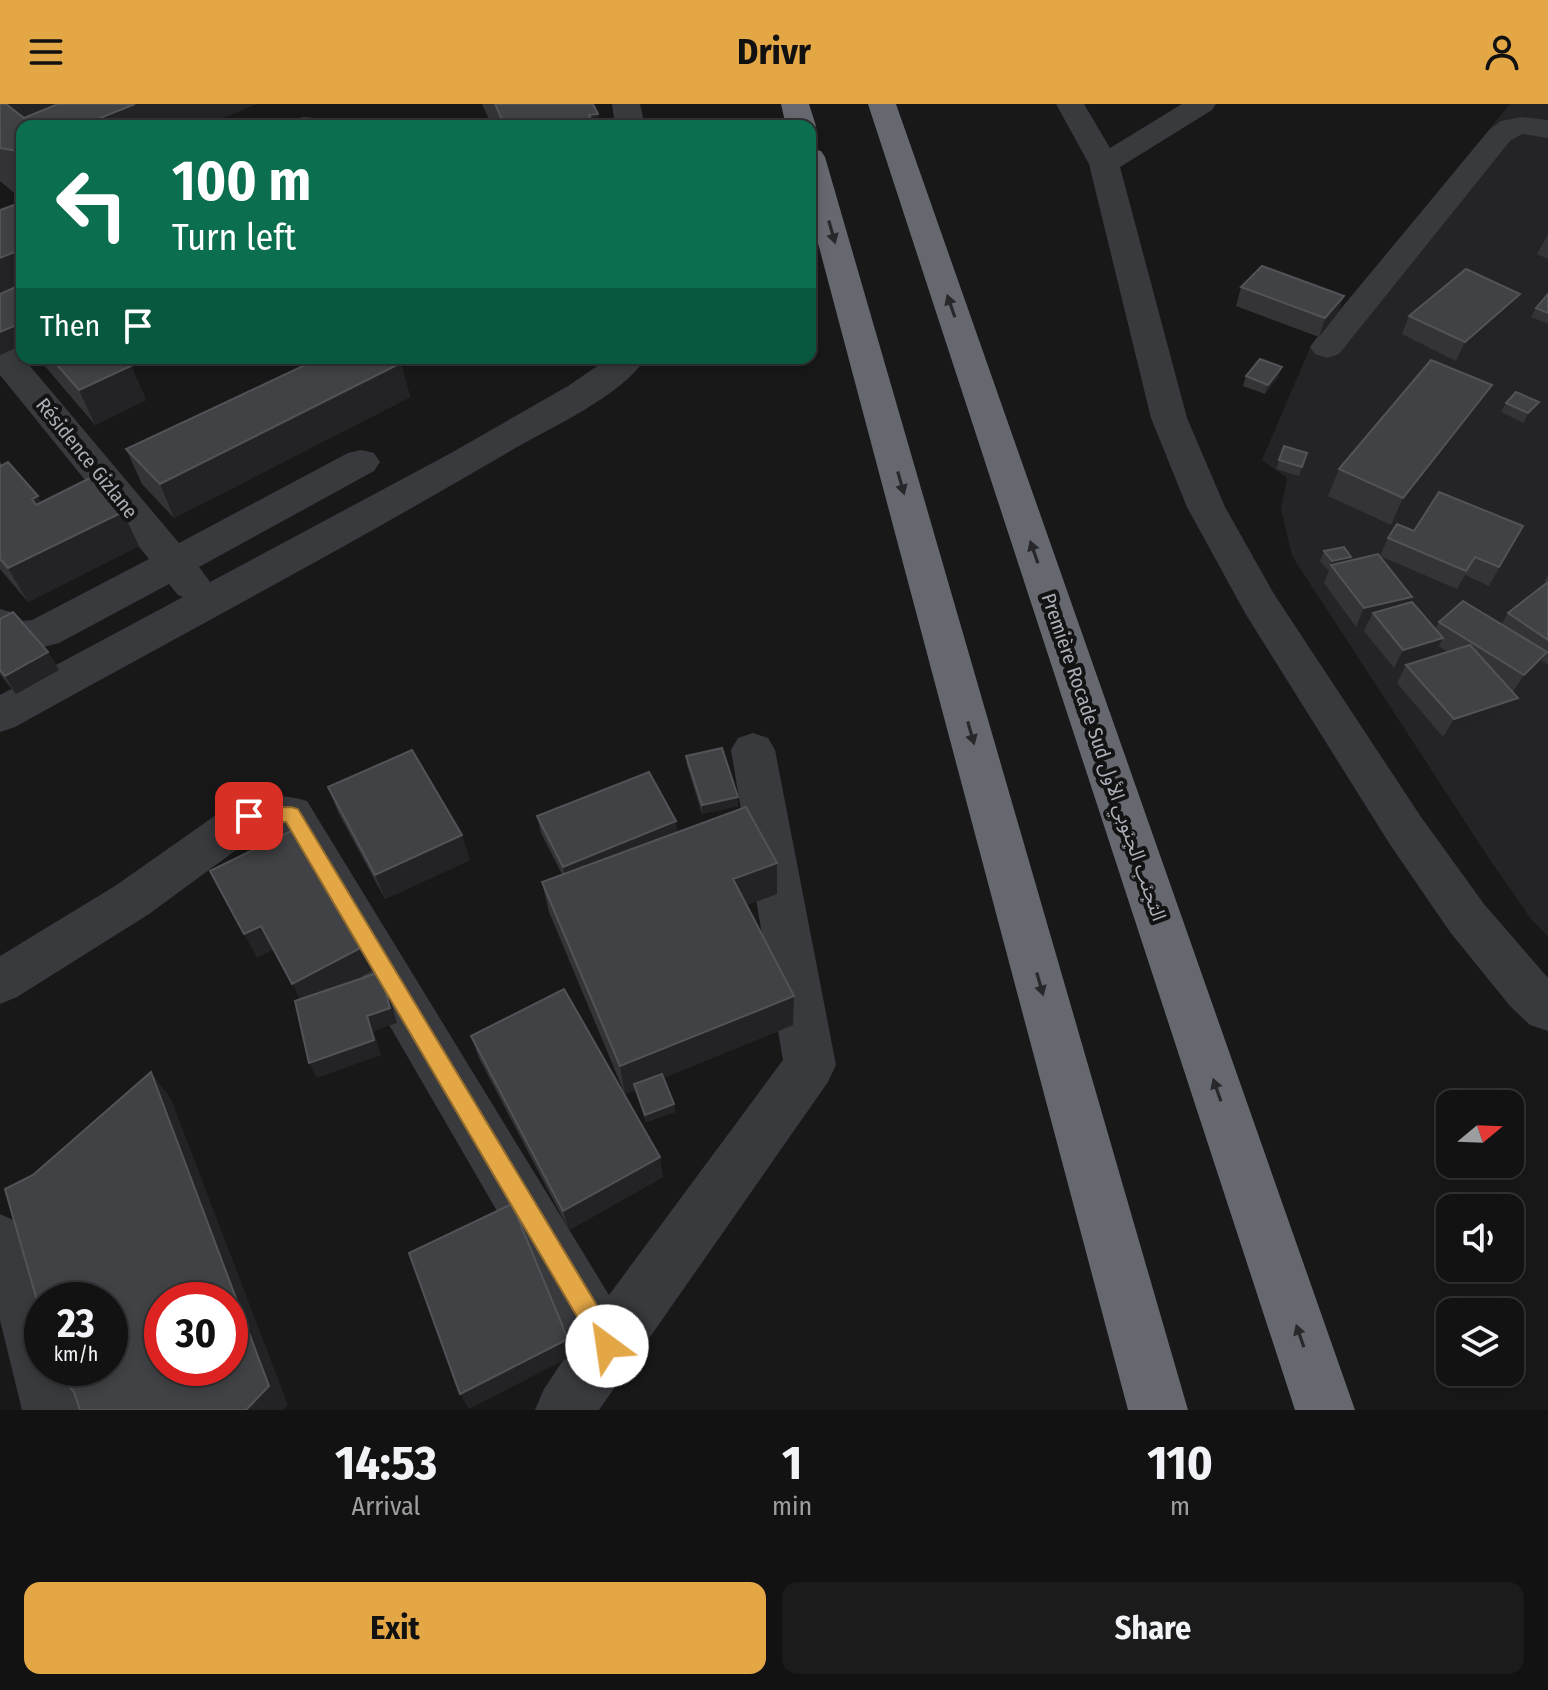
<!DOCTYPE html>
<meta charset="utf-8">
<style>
body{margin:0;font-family:"Fira Sans Condensed","Noto Sans Arabic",sans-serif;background:#1b1b1c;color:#f1f3f6;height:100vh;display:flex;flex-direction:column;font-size:30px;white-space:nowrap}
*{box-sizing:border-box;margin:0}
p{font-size:26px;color:#9c9ea0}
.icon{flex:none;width:44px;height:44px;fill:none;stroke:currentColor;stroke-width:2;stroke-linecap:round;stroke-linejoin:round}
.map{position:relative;height:1306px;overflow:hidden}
.sheet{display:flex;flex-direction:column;background:#121213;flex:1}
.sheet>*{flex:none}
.top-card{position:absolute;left:16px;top:16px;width:800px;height:244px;border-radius:16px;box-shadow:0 4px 12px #0003,0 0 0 2px #313233;background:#0b6e4f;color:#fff;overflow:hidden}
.needle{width:52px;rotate:71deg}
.controls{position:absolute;left:1436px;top:986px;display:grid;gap:16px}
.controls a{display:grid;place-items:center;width:88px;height:88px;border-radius:16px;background:#121213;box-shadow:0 4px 12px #0003,0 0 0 2px #313233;font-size:40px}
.speed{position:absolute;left:24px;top:1178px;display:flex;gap:16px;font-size:40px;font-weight:700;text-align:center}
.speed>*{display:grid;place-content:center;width:104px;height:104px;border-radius:50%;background:#121213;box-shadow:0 4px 12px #0003,0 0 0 2px #313233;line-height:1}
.speed small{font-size:20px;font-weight:400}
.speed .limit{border:12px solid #d22;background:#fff;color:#111}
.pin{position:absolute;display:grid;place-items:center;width:68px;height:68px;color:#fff;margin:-34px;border-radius:16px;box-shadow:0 4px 12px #0006}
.me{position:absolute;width:88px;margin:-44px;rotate:329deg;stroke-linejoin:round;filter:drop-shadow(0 0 6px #0008)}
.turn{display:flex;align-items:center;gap:28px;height:168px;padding:0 24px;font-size:36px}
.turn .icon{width:104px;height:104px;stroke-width:2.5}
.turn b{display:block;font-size:56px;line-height:68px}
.then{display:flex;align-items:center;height:76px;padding:0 24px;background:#0003;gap:16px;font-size:30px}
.eta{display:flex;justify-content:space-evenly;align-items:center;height:136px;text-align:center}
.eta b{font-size:48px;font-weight:700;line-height:56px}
.button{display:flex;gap:16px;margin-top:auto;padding:16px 24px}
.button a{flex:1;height:92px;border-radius:16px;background:#e3a746;color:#111;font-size:32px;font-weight:700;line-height:92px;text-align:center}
.button a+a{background:#1b1b1c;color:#f1f3f6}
header{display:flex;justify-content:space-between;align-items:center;height:104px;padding:0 24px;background:#e3a746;color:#111;font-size:36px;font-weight:700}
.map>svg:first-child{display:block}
</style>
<header><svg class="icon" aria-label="menu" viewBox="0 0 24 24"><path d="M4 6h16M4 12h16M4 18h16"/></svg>Drivr<svg class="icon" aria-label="person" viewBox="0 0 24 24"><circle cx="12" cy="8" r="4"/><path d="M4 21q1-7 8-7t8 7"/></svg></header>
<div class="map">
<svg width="1548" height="1306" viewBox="0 0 1548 1306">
<rect width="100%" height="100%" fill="#181819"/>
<path fill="#242426" d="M1510 0H1548V833L1531 815 1486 750 1292 452 1281 405 1287 374 1262 356 1310 244Z"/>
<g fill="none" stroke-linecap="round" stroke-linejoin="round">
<path fill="#393a3e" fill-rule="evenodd" d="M612 0H640L645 22H615Z
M1056 0H1084L1110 44 1182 0H1216L1212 6 1120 63 1187 314 1225 403 1274 490 1421 713 1484 800 1548 874V927L1530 921 1510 902 1450 828 1389 739 1245 509 1187 403 1151 314 1089 60Z
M303 13 339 16 344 22H288L293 16Z
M1522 13 1548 16V34L1522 30 1510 37 1339 250 1327 254 1315 250 1310 243 1315 236 1490 25 1501 17Z
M0 241 14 243 179 439 348 349 361 346 374 349 380 358 374 367 199 463 210 478 451 349 568 282 609 254H646C620 293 553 322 512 346 349 442 181 531 15 623L0 628V591L183 493 178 491 169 480 59 539 24 548 0 542V505L14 509 23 517 32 516 149 455 0 271Z
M753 629 768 634 775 646 836 961 828 978 599 1306H535L544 1285 574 1240 278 729 258 730 149 810 17 893 0 900V852L115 782 233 699C257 691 283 689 307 697L609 1191 783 956 731 646 738 634Z
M0 1110 20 1119 49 1187 52 1196H42V1264H70L82 1306H22L0 1216Z"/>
<path fill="#65686f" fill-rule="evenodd" d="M781 0H809L816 22 811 28 810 22H786Z
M868 0H896L1355 1306H1295Z
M810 44 821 47 825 53 1188 1306H1128L810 109Z"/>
</g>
<path fill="#343437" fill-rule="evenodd" d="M0 0H256L204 22H22V90L13 88 0 77Z
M482 0H593L600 22H492Z
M1548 130V155L1537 150Z
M1241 183 1344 192 1337 210 1319 233 1236 202Z
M1520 190 1512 208 1456 257 1402 230 1409 212Z
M1548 190V220L1531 213 1536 204Z
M38 254H123L131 262 146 296 95 321Z
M305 254H395L401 259 410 293 174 414 142 380 126 345 307 260Z
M1246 272H1279L1265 290 1243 282Z
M1492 281 1479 308 1391 421 1328 392 1339 365Z
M1506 299 1534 307 1524 319 1501 308Z
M1284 342 1307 349 1299 372 1276 365Z
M0 357 2 361 38 392 41 399 139 442 28 498 0 465Z
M1523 422 1489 482 1465 471 1457 485 1380 452 1409 499 1435 525 1439 518 1502 520 1508 509 1547 478 1544 477 1548 471V561L1542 557 1536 566 1513 588 1518 594 1507 612 1443 633 1397 579 1406 561 1423 555 1394 564 1364 527 1367 520 1356 523 1324 479 1329 466H1328L1320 457 1324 447 1351 453 1350 456 1380 452 1388 434 1414 427ZM1439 542 1448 548 1433 552Z
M0 515 48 548 59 566 16 590 0 570Z
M686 652 738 693V702L702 710 687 661Z
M328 683 470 756 385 795 338 708Z
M537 712 677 729 777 790 746 801 793 921 663 974 674 1000 675 1008 646 1018 635 986 625 990 549 808 542 778 562 770 541 729Z
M471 932 663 1073 569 1126 479 954Z"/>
<path fill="#232325" d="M0 0H86L7 31Z
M135 0H256L204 22H80Z
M598 10 600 22H590L589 11Z
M22 145V200L0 210V154Z
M1520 190 1512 208 1456 257 1465 238Z
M1344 192 1337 210 1319 233 1325 214Z
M19 220 22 226V241L0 251V228Z
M401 259 410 293 174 414 160 380Z
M131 262 146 296 95 321 79 286Z
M1282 263 1279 272 1265 290 1268 281Z
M1492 281 1479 308 1391 421 1403 394Z
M1539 298 1534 307 1524 319 1528 309Z
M38 392 56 426 32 395Z
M123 408 139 442 28 498 8 464Z
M1351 453 1347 462 1331 461 1328 466 1332 457Z
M1412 493 1403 511 1373 509 1367 520 1356 523 1364 504Z
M1443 534 1433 552 1394 564 1403 546Z
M48 548 59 566 16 590 5 572Z
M1547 548 1536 566 1513 588 1524 571Z
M1518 594 1507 612 1443 633 1454 615Z
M738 693V702L702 710V701Z
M676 717 678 734 566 780 563 763Z
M462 731 470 756 385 795 375 771Z
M777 759V790L734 806 733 775Z
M261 822 274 845 257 854 244 830Z
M366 841 376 865 304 903 292 880Z
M380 868 387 883 397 919 374 927 381 951 317 974 309 959 367 912Z
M794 892 793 921 636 985 634 980 635 986 625 990 620 962Z
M151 968 171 995 288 1301 283 1306H246Z
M674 1000 675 1008 646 1018 645 1011Z
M660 1053 663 1073 569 1126 563 1107Z
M568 1235 574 1251 469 1305 460 1290Z"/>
<path fill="#414245" stroke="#515357" stroke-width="2" fill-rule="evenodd" d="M0 0H6L24 14 58 0H135L80 22H22V46L18 47 0 44Z
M495 0H593L598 10 589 11 594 22H505Z
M225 18 231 22H215Z
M22 98V145L0 154V106Z
M1262 162 1344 192 1325 214 1241 183Z
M1466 165 1520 190 1465 238 1409 212Z
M22 180V210L16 213 19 220 0 228V190Z
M1548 190V209L1536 204Z
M22 210V220L16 213Z
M51 254H123L131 262 79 286Z
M317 254H395L401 259 160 380 126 345 318 255Z
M1260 255 1282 263 1268 281 1246 272Z
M1431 256 1492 281 1403 394 1339 365Z
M1516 288 1539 298 1528 309 1506 299Z
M1284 342 1307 349 1302 363 1279 356Z
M8 358 38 392 32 395 36 401 90 374 123 408 8 464 0 455V361L1 362Z
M1439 388 1523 422 1499 463 1475 453 1466 467 1388 434 1397 420 1414 427Z
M1344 443 1351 453 1332 457 1324 447Z
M1378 450 1412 493 1364 504 1331 461Z
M1548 478V536L1508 509Z
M1463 497 1547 548 1524 571 1439 518Z
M1412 498 1443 534 1403 546 1373 509Z
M13 508 48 548 5 572 0 566V515Z
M1470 541 1518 594 1454 615 1406 561Z
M722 644 738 693 702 701 686 652Z
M412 646 462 731 375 771 328 683Z
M649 668 676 717 563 763 537 712Z
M746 703 777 759 733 775 794 892 620 962 542 778Z
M297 724 366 841 292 880 261 822 244 830 210 767Z
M380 868 390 904 367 912 374 936 309 959 295 897Z
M564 885 660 1053 563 1107 471 932Z
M151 968 269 1282 246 1306H80L74 1288 58 1270 57 1264H110V1196H42V1214L5 1085 33 1071ZM162 1196H230V1264H162Z
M662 970 674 1000 645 1011 634 980Z
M512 1100 568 1235 460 1290 409 1149Z"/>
<defs><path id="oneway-solid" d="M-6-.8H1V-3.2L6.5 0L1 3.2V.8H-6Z" transform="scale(2)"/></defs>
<g fill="#28282b">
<use href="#oneway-solid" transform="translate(832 128) rotate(74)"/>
<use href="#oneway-solid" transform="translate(951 202) rotate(-109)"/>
<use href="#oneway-solid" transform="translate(901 379) rotate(74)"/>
<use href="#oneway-solid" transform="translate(1034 448) rotate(-109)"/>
<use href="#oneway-solid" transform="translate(971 629) rotate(74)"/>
<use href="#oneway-solid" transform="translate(1040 880) rotate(74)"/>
<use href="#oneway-solid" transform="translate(1217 986) rotate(-109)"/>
<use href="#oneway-solid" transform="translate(1300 1232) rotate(-109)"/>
</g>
<path fill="#e3a746" stroke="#946d2e" stroke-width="2" d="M291 703 298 705 616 1233 619 1242 616 1250 607 1254 599 1250 286 718 243 717 240 712 243 706 249 704Z"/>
<g text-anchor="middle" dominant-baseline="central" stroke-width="8" stroke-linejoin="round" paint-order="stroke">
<g font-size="20" fill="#abb0b8" stroke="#131314">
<text transform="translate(87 354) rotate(51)">Résidence Gizlane</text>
<text transform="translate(1104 653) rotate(71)">Première Rocade Sud التجنب الجنوبي الأول</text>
</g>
</g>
</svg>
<div class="controls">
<a><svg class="needle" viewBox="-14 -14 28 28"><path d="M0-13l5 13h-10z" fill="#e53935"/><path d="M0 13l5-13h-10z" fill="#9c9ea0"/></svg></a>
<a><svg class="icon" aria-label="sound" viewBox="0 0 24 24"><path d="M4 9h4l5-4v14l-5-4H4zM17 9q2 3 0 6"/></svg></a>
<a><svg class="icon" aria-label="layers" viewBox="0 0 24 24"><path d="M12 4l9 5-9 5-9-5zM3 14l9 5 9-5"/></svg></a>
</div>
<div class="speed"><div>23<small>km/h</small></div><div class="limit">30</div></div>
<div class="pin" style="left:249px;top:712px;background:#d93025"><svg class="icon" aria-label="arrive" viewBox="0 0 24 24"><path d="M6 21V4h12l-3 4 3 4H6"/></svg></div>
<svg class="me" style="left:607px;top:1242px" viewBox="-20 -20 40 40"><circle r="19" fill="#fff"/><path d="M0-13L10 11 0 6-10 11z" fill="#e3a746"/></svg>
<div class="top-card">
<div class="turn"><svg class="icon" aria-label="left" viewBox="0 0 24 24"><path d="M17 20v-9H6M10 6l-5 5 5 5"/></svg><div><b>100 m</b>Turn left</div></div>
<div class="then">Then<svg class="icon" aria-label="arrive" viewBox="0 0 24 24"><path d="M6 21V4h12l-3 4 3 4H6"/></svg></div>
</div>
</div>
<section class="sheet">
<div class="eta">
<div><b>14:53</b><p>Arrival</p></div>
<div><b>1</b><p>min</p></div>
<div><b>110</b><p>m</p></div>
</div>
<div class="button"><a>Exit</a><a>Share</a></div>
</section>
